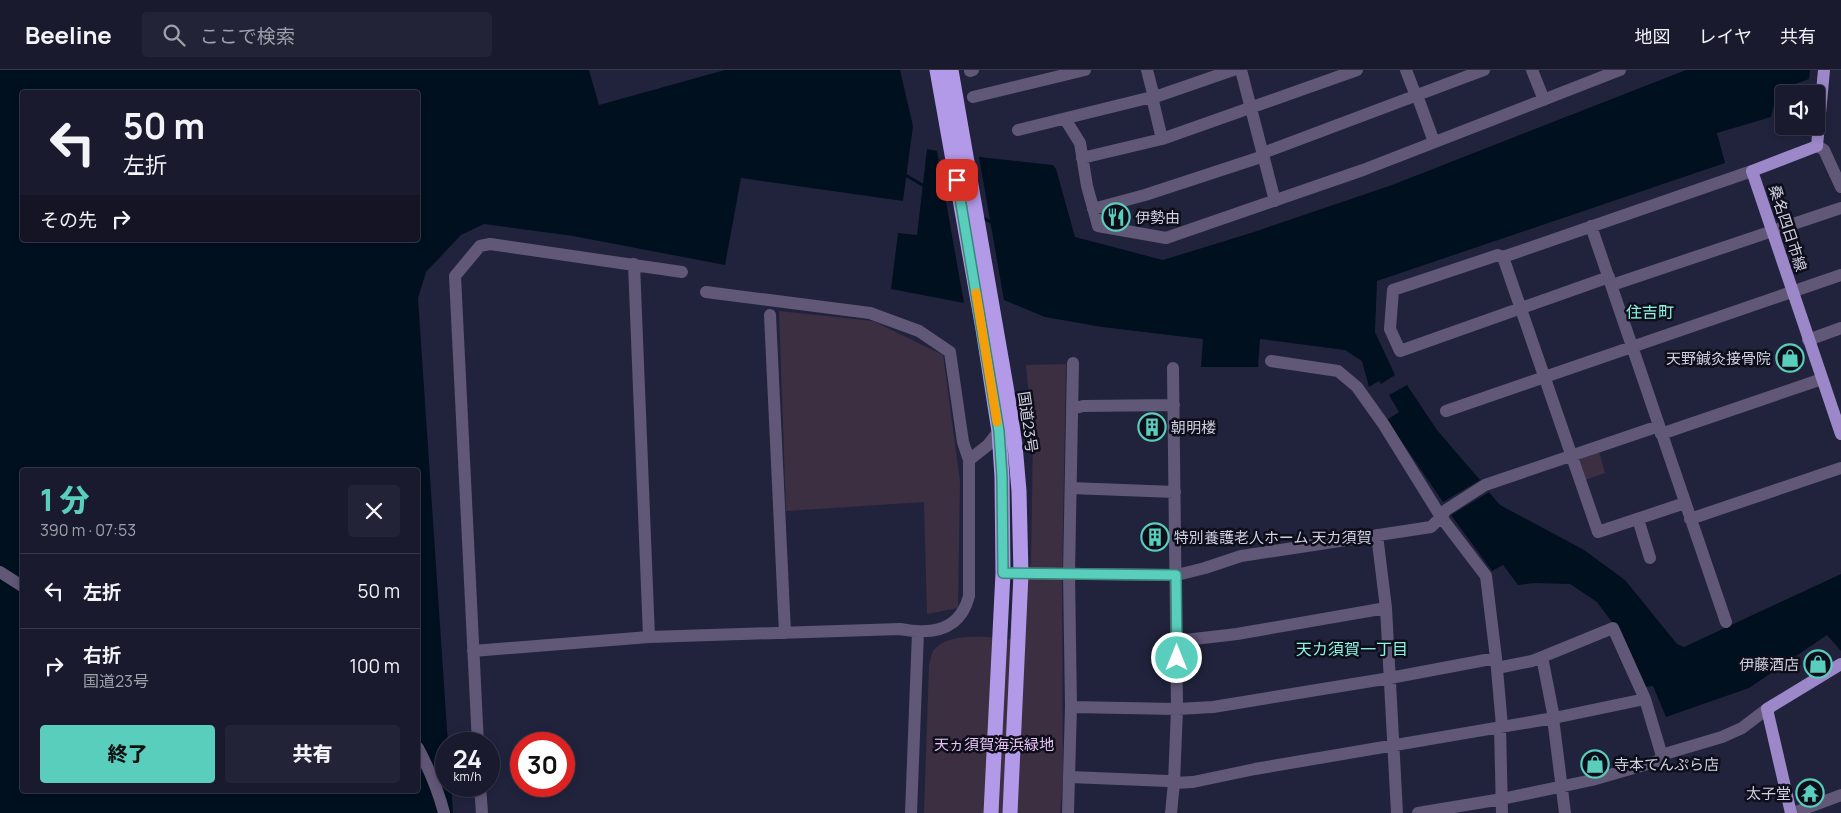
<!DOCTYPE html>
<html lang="ja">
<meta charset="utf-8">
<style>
body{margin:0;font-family:Manrope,"Noto Sans JP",sans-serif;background:#222336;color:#f1f3f6;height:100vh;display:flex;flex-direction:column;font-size:19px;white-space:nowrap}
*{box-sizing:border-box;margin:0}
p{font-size:16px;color:#9fa1aa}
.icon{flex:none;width:28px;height:28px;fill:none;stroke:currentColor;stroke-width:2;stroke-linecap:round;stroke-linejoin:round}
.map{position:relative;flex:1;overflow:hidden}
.side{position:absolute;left:20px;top:398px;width:400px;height:325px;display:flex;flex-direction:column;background:#191a2e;border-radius:5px;box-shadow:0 2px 8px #0003,0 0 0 1px #37384a}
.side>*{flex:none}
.top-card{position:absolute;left:20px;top:20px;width:400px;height:152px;border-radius:5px;box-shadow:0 2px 8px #0003,0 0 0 1px #37384a;background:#191a2e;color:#f1f3f6;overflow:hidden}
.fabs{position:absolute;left:1775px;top:15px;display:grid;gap:10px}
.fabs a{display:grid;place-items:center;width:50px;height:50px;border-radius:5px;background:#191a2e;box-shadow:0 2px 8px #0003,0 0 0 1px #37384a;font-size:25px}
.speed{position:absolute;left:435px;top:662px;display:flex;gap:10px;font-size:25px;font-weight:700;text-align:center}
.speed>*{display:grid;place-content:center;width:65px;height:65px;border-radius:50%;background:#191a2e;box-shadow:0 2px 8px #0003,0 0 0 1px #37384a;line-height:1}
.speed small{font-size:12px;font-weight:400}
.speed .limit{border:8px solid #d22;background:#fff;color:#111}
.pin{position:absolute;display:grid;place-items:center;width:42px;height:42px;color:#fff;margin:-21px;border-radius:10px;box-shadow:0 2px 8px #0006}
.me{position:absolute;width:55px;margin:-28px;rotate:0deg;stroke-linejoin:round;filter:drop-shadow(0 0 4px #0008)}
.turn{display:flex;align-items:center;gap:18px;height:105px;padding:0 20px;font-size:22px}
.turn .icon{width:65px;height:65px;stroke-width:2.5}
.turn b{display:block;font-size:35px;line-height:42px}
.then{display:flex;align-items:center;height:48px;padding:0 20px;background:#0003;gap:10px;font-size:19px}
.round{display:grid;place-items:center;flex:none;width:52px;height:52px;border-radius:5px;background:#222336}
.headline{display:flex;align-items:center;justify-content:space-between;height:85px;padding:0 20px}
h1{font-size:30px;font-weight:800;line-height:38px;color:#5acebd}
.button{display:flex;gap:10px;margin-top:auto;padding:10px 20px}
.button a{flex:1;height:58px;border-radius:5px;background:#5acebd;color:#111;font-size:20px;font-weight:800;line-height:58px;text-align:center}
.button a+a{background:#222336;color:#f1f3f6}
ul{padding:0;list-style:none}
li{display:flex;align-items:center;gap:15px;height:75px;padding:0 20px;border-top:1px solid #37384a}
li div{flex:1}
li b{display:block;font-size:19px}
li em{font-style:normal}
header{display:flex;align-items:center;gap:30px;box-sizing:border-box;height:70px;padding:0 25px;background:#191a2e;border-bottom:1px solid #37384a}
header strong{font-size:24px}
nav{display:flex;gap:28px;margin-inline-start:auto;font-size:18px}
.search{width:350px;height:45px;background:#222336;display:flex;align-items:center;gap:12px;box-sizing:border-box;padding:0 18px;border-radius:5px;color:#9fa1aa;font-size:19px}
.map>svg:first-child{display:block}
</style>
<header>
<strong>Beeline</strong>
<div class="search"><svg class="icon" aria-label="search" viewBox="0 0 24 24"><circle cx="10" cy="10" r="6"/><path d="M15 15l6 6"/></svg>ここで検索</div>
<nav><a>地図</a><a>レイヤ</a><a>共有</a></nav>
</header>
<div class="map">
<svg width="1841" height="743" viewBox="0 0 1841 743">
<rect width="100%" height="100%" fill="#21233d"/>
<path fill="#3c2f41" d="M779 241 873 251 943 285 960 411 958 538 927 544 924 432 786 441Z
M1066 294 1062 513 1063 709 1060 743H924L929 595C931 590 931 583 934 580 951 559 1000 569 1024 571L1027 512 1031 492 1033 367 1026 295Z
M1599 382 1605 403 1585 410 1578 390Z"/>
<path fill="#00101f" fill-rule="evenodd" d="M0 0H589L599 35 725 0H900L913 56 903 131 741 108 725 195 573 166 484 154 461 165 426 202 418 228 448 674H446V716H451L453 743H0ZM22 22H418V170H22ZM22 400H418V720H22Z
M1686 0H1810L1809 9 1778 20 1771 47 1717 63 1725 93 1377 211 1375 262 1395 305 1381 314 1379 311 1369 317 1362 291 1345 280 1260 269 1258 297H1201L1203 269 1102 257 1045 247 1004 230 979 87 1053 95 1056 99 1075 167 1163 190 1254 162 1392 115Z
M927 79 937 81 964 233 891 219 898 163 917 165Z
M1407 315 1437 360 1480 410 1443 432 1387 350 1399 342 1389 325Z
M1489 422 1500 435 1584 480 1625 510 1677 574 1684 577 1841 504V581L1827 565 1749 618 1666 647 1653 616 1644 617 1620 563 1597 532 1570 514 1534 513 1518 515 1503 495 1492 501 1451 445Z"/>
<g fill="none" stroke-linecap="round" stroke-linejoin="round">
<path stroke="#00101f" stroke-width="3" d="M907 106 926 117
M943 126 955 132
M982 147 994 154"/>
<path stroke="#615777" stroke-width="12" d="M1147 0 1154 27
M1241 0 1275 131
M1406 0 1416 26
M1532 0 1544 30
M970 1 973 0
M1417 25 1434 72
M973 27 1085 0
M1152 28 1233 0
M1065 49 1080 73 1087 116 1098 156 1166 168 1363 100 1620 0
M1018 60 1152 27 1162 69
M1817 76 1824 80 1841 117
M1263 83 1484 0
M1082 88 1162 69 1357 0
M1093 139 1145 125 1264 86
M1591 156 1726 552
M1503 187 1598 462 1685 433
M634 194 649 567
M1609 207 1400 281 1390 259 1393 220 1498 185 1503 187 1752 101
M1612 215 1841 138
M770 245 785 563
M1808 270 1841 258
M1271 291 1338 301 1357 317 1384 355 1441 447 1486 506 1496 588 1502 656
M1072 339 1083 336 1174 335
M1446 341 1841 205
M1661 364 1822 309
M969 390 988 375 999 361
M1071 418 1175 422
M1638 449 1650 488
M1690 449 1841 398
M1377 465 1386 538 1397 743
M0 502 22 516
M1003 503 1177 505 1205 498 1241 486 1431 457 1441 447 1446 440 1485 415 1659 356
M1177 571 1237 564 1386 538
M473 581 649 567 900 559C931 565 960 561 969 526V390L963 372 950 282 919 261 870 243 706 222
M1542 587 1613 558 1645 629 1662 686
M1497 598 1532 591 1542 587 1554 648
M1071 637 1177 639 1213 637 1390 608 1496 588
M1553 648 1565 743
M1500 656 1502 743
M478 674 455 206 480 176 490 174 682 202
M418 678C429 699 438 719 444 743
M1070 707 1168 711 1174 713 1193 712 1255 699 1554 648 1645 629
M480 716 482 743
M911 743 918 562
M1068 743 1071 637 1069 503 1073 293
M1171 743 1174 713 1177 639 1173 298
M1418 743 1502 729 1592 710 1658 691 1662 686 1668 683 1722 667 1742 658 1767 639
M1793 743 1841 725"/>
<path stroke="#9c87c9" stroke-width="12" d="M1824 0 1817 76 1752 101 1841 364
M1791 743 1767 639 1841 594"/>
<path stroke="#b39ae9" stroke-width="15" d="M937 0 983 259 999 361 1002 407 1003 503 991 743
M951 0 1007 322 1015 375 1019 421 1021 504 1010 743"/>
</g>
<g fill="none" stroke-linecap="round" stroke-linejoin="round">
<g stroke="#3a867b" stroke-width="12">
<path id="route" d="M957 110 999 361 1002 407 1003 503 1176 505 1177 588"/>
</g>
<use href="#route" stroke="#5acebd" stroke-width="9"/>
<path stroke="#f59e0b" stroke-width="9" d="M976 223 997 352"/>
</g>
<defs>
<g id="restaurant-ring" transform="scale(1.4375)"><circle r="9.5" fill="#0d0e19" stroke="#5acebd" stroke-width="1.5"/><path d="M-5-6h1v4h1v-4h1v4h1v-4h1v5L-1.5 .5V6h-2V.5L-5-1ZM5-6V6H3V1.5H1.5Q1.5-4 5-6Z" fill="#5acebd"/></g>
<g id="shop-ring" transform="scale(1.4375)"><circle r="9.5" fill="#0d0e19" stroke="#5acebd" stroke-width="1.5"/><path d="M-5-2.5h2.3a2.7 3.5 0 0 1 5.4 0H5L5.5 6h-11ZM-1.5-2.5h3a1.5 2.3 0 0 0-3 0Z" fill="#5acebd"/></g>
<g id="building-ring" transform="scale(1.4375)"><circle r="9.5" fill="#0d0e19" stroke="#5acebd" stroke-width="1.5"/><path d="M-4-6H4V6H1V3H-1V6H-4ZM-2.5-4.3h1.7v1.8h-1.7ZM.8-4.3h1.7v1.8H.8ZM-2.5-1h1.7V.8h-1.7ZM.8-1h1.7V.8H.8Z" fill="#5acebd"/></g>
<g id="temple-ring" transform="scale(1.4375)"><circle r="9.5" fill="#0d0e19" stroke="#5acebd" stroke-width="1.5"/><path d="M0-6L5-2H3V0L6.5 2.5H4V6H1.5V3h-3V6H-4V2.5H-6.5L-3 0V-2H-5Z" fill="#5acebd"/></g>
</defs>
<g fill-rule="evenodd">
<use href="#restaurant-ring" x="1116" y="147"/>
<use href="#shop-ring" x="1790" y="288"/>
<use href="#building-ring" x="1152" y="357"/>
<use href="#building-ring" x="1155" y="467"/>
<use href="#shop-ring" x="1818" y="594"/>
<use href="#shop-ring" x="1595" y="694"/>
<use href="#temple-ring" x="1810" y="723"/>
</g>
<g text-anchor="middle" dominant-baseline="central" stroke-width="5" stroke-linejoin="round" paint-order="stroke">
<g font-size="15" fill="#cfd1e3" stroke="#0d0e19" text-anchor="start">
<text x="1135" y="147">伊勢由</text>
<text x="1771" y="288" text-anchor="end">天野鍼灸接骨院</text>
<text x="1171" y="357">朝明楼</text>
<text x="1174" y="467">特別養護老人ホーム 天カ須賀</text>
<text x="1799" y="594" text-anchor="end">伊藤酒店</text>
<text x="1614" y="694">寺本てんぷら店</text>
<text x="1791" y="723" text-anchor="end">太子堂</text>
</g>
<g font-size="15" fill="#cfd1e3" stroke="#0d0e19">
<text transform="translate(1788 158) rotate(72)">桑名四日市線</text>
<text transform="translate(1028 352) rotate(82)">国道23号</text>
</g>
<g font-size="15" fill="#e9c1f7" stroke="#0d0e19">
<text x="994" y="674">天ヵ須賀海浜緑地</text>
</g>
<g font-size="16" fill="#8bf3e2" stroke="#0d0e19">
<text x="1650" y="242">住吉町</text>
<text x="1352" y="579">天カ須賀一丁目</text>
</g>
</g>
</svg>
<div class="fabs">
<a><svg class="icon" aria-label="sound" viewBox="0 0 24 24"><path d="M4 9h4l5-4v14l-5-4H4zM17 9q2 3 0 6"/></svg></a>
</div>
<div class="speed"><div>24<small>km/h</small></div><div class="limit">30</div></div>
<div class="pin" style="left:957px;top:110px;background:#d93025"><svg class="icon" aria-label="arrive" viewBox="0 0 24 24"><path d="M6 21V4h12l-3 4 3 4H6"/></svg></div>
<svg class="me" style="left:1177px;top:588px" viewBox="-20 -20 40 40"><circle r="17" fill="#5acebd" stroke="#fff" stroke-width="3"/><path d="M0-11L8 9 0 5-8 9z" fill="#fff"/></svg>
<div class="top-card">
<div class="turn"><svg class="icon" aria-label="left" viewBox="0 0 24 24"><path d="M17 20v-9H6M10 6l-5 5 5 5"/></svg><div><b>50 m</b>左折</div></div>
<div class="then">その先<svg class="icon" aria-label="right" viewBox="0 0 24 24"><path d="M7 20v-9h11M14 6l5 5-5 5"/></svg></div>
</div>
<section class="side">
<div class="headline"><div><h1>1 分</h1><p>390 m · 07:53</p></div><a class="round"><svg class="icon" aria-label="close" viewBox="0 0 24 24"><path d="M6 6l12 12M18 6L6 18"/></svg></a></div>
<ul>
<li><svg class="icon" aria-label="left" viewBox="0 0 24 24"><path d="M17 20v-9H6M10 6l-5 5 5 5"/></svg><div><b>左折</b></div><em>50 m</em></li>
<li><svg class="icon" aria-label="right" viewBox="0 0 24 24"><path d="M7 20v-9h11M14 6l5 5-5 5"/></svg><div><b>右折</b><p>国道23号</p></div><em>100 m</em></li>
</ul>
<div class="button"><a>終了</a><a>共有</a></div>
</section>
</div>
